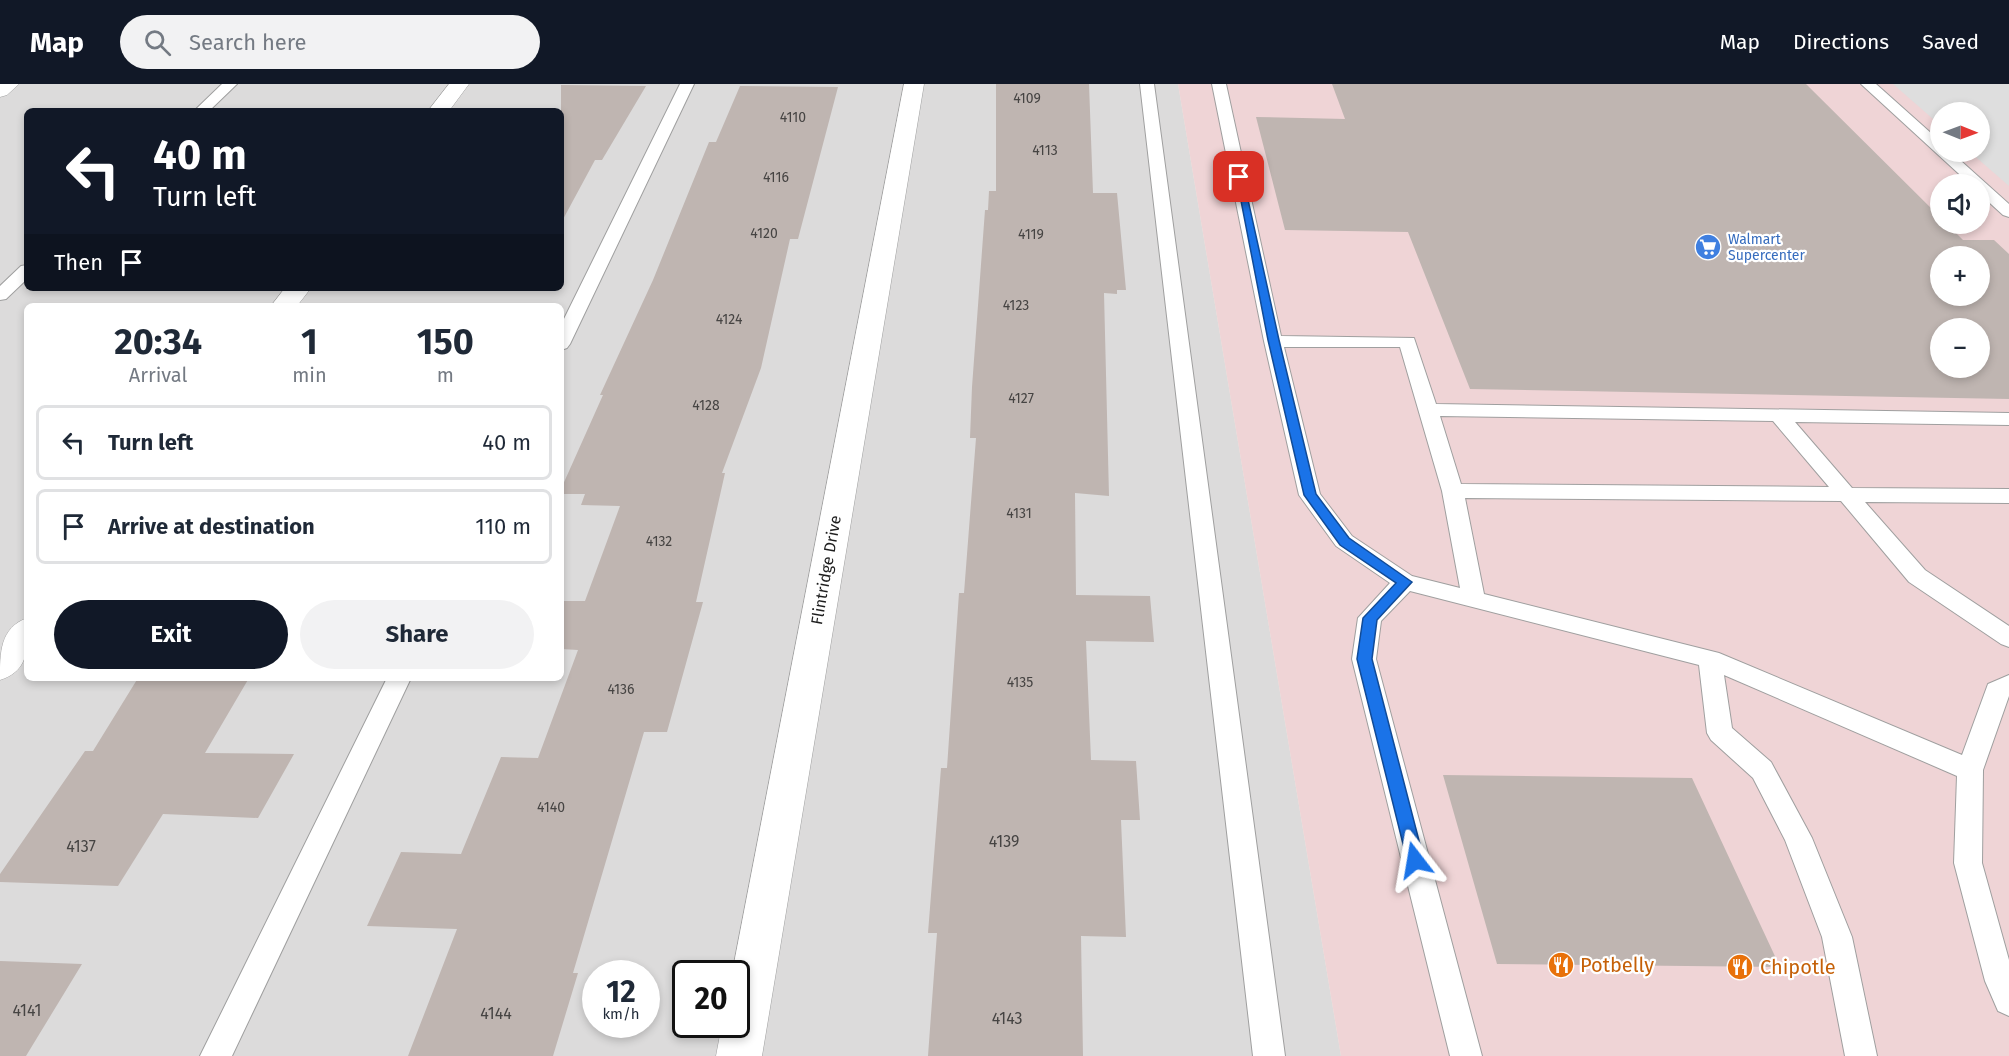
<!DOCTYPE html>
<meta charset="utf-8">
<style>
body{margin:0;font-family:"Fira Sans",sans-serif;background:#f2f2f3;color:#1f2937;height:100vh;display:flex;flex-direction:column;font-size:22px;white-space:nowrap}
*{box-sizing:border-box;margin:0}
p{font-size:20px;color:#747a83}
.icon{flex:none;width:33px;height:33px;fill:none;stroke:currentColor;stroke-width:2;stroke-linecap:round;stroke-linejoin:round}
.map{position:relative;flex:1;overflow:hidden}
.panel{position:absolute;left:24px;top:219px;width:540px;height:378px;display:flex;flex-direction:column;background:#fff;border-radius:9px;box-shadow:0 3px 9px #0003}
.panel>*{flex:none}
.hud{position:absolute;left:24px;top:24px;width:540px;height:183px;border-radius:9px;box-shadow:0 3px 9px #0003;background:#111827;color:#fff;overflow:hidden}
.needle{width:39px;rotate:91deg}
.fabs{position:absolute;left:1930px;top:18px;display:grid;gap:12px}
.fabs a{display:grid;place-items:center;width:60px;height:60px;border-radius:50%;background:#fff;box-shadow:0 3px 9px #0003;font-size:30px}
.speed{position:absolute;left:582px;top:876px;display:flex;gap:12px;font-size:30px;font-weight:700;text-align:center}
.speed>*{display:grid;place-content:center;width:78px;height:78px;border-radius:50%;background:#fff;box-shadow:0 3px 9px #0003;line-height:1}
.speed small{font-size:15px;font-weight:400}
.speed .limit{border:3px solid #111;border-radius:9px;background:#fff;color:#111}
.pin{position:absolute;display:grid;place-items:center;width:51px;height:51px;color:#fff;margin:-26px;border-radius:12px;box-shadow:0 3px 9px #0006}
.me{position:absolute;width:66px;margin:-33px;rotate:346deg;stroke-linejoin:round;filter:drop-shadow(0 0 4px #0008)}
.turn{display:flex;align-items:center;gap:21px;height:126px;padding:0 30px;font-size:27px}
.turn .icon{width:78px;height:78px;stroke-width:2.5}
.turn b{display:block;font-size:42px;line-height:51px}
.then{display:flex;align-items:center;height:57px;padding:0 30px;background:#0003;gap:12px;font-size:22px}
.eta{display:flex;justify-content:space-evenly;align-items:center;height:102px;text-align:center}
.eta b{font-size:36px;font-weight:700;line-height:42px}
.cta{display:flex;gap:12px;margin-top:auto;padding:12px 30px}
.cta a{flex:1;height:69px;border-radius:36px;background:#111827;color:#fff;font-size:24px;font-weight:700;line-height:69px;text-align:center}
.cta a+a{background:#f2f2f3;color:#1f2937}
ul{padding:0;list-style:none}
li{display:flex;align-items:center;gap:18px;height:75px;margin:0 12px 9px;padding:0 18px;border:3px solid #e0e1e3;border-radius:9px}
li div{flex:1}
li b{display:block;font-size:22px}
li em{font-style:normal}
header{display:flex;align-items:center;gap:36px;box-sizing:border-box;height:84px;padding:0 30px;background:#111827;color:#fff}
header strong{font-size:28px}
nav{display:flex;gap:33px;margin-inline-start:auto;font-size:21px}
.search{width:420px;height:54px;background:#f2f2f3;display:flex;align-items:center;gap:15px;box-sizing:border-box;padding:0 21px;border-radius:33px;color:#747a83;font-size:22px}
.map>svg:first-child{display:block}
</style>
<header>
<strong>Map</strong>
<div class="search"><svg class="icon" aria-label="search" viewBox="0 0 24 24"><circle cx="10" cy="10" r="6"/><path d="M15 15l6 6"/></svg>Search here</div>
<nav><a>Map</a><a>Directions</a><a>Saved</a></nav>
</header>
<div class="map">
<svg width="2009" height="972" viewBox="0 0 2009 972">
<rect width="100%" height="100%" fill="#eeeae4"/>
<path fill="#dcdbdb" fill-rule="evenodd" d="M0 0H1178L1341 972H0ZM27 27H561V204H27ZM27 222H561V594H27ZM596 890H646V940H596ZM686 890H736V940H686Z"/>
<path fill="#efd4d6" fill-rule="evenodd" d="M1178 0H2009V972H1341ZM1941 28H1980V68H1941ZM1941 100H1980V140H1941ZM1941 172H1980V212H1941ZM1941 244H1980V284H1941Z"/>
<path fill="#dedede" d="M1893 0H2009V102L1970 68H1980V28H1941V42Z"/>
<path fill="#bfb5b1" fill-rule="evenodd" d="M996 0H1089L1093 109H1117L1126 206H1117V210L1104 209 1109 412 1075 409 1076 511 1150 512 1154 558 1086 557 1091 676 1136 677 1140 736H1121L1126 853 1081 852 1083 972H928L937 849H928L941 684H947L959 509H964L976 354H970L972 303 985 126H988L989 107H996Z
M1332 0H1806L1941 134V140H1947L1963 156H1994L2009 170V315L1470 305 1408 148 1285 146 1256 33 1345 35ZM1941 172H1980V212H1941ZM1941 244H1980V284H1941Z
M561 1 646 2 602 76H595L561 139Z
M740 2 838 3 798 155H790L761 284 722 389H725L696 518H703L667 648H644L573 889H578L553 972H408L457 845 367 842 401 768 461 770 501 673 538 674 578 566 561 565V517H585L620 422 581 421 585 410H561V405L603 311H600L653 196 709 58H716Z
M138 594H249L205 669 294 670 258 734 163 730 118 802 0 798V790L85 667H93Z
M1443 691 1692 694 1780 883 1497 880Z
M0 877 82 880 26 972H0Z"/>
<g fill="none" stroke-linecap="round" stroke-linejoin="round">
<g stroke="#9f9f9f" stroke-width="2">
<path id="service" d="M222 0H237L209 27H194Z
M680 0H694L570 260 567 264 561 266V241Z
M1140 0H1154L1285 972H1253Z
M1212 0H1226L1281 252 1414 254 1436 320 2009 329V341L1795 338 1852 404 2009 405V419L1865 418 1925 486 2009 542V563L2001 560 1909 498 1841 417 1465 414 1484 510 1719 569 1962 671 1988 600 2009 591V612L1983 686 1982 779 2009 876V932L1998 927 1985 897 1954 779 1957 692 1724 591 1732 644 1771 678 1812 754 1852 853 1877 972H1845L1822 853 1785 756 1753 694 1711 656 1707 649 1699 581 1410 507 1381 537 1376 575 1482 972H1450L1352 575 1358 534 1390 499 1336 462 1299 411 1264 257ZM1284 263H1400L1442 407 1460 504 1412 492 1352 452 1320 410ZM1440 332 1773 337 1829 403 1461 400Z
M1861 0H1876L1941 58V68H1951L2009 120V133L2003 131 1980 110V100H1970Z
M27 181V195L6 215 0 216V202L21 182Z
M387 594H411L232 972H200Z"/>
</g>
<g stroke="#9f9f9f" stroke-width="1">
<path id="minor" d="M0 0H19L7 11 0 13Z
M449 0H469L449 27H428Z
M904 0H924L762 972H716L722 940H736V890H732Z
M285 204H311L297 222H271Z
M27 534C27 562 31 586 0 596 0 568 0 544 27 534Z"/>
</g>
<use href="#service" fill="#fff" fill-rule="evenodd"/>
<use href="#minor" fill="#fff" fill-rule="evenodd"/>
</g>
<path fill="#1a73e8" stroke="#114b97" stroke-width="1.5" d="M1236 91 1243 93 1279 256 1316 410 1349 454 1412 498 1377 536 1372 575 1424 776 1421 781 1415 783 1409 781 1407 776 1357 575 1363 534 1396 499 1340 461 1304 411 1268 256Z"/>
<defs>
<g id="supermarket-disc" transform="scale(1.35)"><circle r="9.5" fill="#3f7fe0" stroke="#fff"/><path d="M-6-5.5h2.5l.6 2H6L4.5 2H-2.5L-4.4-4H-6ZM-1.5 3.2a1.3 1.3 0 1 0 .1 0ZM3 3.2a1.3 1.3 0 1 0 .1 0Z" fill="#fff"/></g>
<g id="restaurant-disc" transform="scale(1.35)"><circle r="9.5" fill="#e8710a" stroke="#fff"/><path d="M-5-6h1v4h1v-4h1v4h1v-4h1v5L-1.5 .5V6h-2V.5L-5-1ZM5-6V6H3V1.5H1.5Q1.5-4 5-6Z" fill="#fff"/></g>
</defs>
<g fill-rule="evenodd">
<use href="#supermarket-disc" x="1708" y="163"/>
<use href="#restaurant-disc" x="1561" y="881"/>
<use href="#restaurant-disc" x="1740" y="883"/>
</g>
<g text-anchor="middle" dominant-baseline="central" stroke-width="4.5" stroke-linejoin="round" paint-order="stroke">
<g font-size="14" fill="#464443">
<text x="1027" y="14">4109</text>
<text x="793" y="33">4110</text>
<text x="1045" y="66">4113</text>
<text x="776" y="93">4116</text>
<text x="764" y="149">4120</text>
<text x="1031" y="150">4119</text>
<text x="1016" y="221">4123</text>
<text x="729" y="235">4124</text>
<text x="1021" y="314">4127</text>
<text x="706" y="321">4128</text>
<text x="1019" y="429">4131</text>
<text x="659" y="457">4132</text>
<text x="1020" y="598">4135</text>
<text x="621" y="605">4136</text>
<text x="551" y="723">4140</text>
</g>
<g font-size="14" fill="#366cbe" stroke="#fff" text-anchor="start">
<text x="1728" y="155">Walmart<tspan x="1728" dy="16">Supercenter</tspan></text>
</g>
<g font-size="16" fill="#1e1e1e" stroke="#fff">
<text transform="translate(826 486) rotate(-80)">Flintridge Drive</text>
</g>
<g font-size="16" fill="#464443">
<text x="1004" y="757">4139</text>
<text x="81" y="762">4137</text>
<text x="27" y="926">4141</text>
<text x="496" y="929">4144</text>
<text x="1007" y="934">4143</text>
</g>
<g font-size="20" fill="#c56008" stroke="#fff" text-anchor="start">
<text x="1580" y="881">Potbelly</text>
<text x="1760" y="883">Chipotle</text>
</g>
</g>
</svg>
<div class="fabs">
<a><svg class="needle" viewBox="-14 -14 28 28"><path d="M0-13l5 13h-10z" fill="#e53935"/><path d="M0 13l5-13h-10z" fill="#747a83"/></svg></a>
<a><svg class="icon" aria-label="sound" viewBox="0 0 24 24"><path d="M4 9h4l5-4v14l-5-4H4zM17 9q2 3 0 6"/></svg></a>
<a>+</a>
<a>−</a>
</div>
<div class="speed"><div>12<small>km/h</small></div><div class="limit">20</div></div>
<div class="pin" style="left:1239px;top:93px;background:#d93025"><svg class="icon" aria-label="arrive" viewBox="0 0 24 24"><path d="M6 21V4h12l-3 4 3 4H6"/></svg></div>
<svg class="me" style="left:1415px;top:776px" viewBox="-20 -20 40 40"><path d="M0-17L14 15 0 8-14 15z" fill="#1a73e8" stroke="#fff" stroke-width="4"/></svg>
<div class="hud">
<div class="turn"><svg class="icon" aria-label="left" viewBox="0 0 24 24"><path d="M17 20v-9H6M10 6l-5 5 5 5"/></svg><div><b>40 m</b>Turn left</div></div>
<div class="then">Then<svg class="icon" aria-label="arrive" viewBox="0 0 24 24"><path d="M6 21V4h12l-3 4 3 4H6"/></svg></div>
</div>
<section class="panel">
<div class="eta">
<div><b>20:34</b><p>Arrival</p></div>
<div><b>1</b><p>min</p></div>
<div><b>150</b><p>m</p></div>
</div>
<ul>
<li><svg class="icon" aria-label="left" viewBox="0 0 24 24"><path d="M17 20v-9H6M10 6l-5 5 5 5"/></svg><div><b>Turn left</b></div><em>40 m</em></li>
<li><svg class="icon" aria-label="arrive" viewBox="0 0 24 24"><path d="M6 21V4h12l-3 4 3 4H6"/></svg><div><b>Arrive at destination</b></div><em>110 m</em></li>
</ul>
<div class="cta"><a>Exit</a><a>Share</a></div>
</section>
</div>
